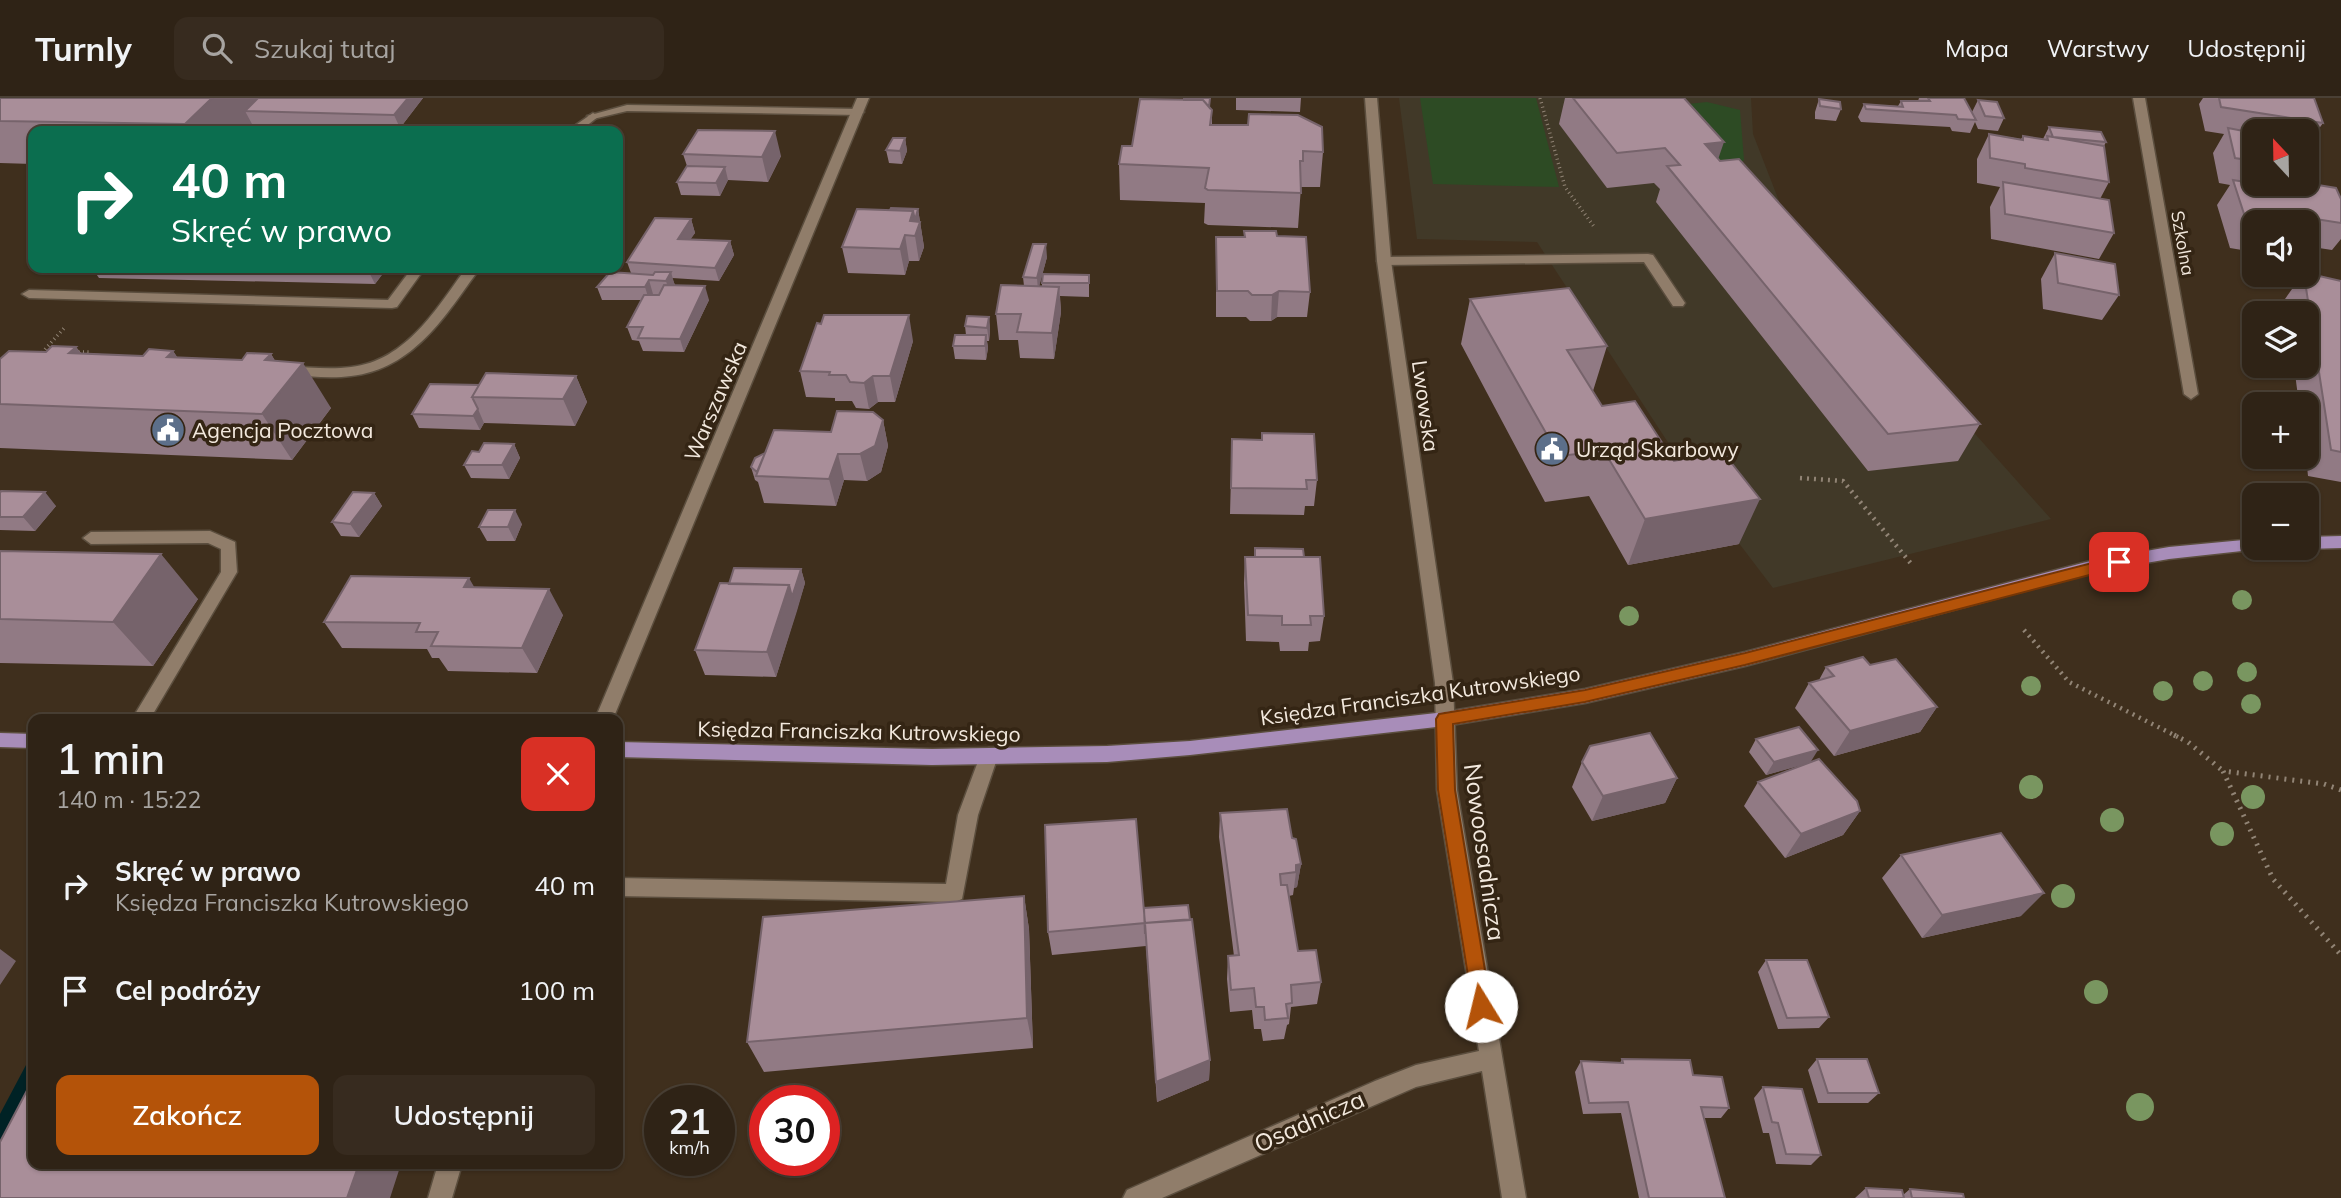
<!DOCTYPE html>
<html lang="pl">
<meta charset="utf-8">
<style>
body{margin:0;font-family:Mulish,sans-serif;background:#372b1f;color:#f1f3f6;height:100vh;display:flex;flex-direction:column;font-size:26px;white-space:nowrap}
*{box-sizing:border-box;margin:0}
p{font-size:23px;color:#a7a4a1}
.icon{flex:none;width:38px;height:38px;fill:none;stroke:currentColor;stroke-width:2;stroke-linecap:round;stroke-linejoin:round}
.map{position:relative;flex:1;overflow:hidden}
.drawer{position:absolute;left:28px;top:616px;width:595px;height:455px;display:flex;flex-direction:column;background:#2f2316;border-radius:14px;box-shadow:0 2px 5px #0004,0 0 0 2px #4a4035}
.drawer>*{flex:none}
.hud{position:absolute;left:28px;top:28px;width:595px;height:147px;border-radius:14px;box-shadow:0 2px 5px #0004,0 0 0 2px #4a4035;background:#0b6e4f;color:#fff;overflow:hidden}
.needle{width:46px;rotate:338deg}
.controls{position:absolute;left:2242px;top:21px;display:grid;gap:14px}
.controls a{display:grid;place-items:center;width:77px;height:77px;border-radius:14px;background:#2f2316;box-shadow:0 2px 5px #0004,0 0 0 2px #4a4035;font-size:35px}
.speed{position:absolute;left:644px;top:987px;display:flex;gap:14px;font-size:35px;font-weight:700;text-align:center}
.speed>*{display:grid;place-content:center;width:91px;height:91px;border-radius:50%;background:#2f2316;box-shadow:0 2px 5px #0004,0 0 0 2px #4a4035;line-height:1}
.speed small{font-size:18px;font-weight:400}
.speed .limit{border:10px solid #d22;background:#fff;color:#111}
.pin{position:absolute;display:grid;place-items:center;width:60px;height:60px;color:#fff;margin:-30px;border-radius:14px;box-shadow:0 4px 10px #0006}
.me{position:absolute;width:77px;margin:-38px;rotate:351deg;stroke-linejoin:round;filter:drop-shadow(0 0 5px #0008)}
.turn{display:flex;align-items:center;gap:24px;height:147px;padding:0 28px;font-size:32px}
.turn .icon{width:91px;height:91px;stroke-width:2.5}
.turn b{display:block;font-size:49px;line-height:60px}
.round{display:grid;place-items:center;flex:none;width:74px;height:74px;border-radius:14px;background:#372b1f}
.headline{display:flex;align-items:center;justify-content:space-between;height:119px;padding:0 28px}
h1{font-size:42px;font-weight:600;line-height:52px}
.action{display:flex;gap:14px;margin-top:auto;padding:14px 28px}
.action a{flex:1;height:80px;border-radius:14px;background:#b45309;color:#fff;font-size:28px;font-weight:600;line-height:80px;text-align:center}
.action a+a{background:#372b1f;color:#f1f3f6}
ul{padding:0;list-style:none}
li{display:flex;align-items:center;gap:21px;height:105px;padding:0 28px}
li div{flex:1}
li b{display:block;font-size:26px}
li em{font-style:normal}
header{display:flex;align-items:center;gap:42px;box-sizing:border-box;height:98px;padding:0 35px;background:#2f2316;border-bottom:2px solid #4a4035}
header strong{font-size:33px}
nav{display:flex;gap:38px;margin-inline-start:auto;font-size:24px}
.search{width:490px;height:63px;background:#372b1f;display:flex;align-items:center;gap:18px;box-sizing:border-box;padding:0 24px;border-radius:14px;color:#a7a4a1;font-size:26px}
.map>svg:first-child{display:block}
</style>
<header>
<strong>Turnly</strong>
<div class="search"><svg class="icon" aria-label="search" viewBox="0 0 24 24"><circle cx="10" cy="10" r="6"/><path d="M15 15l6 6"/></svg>Szukaj tutaj</div>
<nav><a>Mapa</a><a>Warstwy</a><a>Udostępnij</a></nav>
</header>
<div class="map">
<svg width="2341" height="1100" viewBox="0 0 2341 1100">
<rect width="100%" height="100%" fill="#3f2f1d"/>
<path fill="#413928" d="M1399 0H1751L1753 36 1788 126 2051 421 1773 490 1703 398 1537 144 1417 141Z"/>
<path fill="#2d4b24" d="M1420 0H1536L1559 89 1433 86Z
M1707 4 1740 12 1744 62 1740 65 1717 63 1678 7Z"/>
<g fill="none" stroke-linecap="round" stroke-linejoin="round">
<path fill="#002225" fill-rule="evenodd" d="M33 964V994L7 1044 0 1047V1016L26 967Z"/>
<g stroke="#5b4e3e" stroke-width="3">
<path id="service" d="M627 7 858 11 864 14 858 17 627 13 593 21 587 18Z
M1648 156 1653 157 1685 205 1683 208H1673L1644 164 1384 167 1377 163 1384 159Z
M412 170H425L397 209 392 210 29 200 22 196 29 192 388 202Z
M210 433 235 444 237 474 150 621H132L221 474V451L208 445 91 446 83 440 91 434Z
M989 650 996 653 998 658 978 717 962 801 955 804 618 798V780L946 786 958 717 980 658 982 653Z
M438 1066H462L452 1100H428Z"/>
</g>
<g stroke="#5b4e3e" stroke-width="3">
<path id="minor" d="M857 0H869L613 621H595Z
M1365 0H1377L1391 163 1453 585 1457 692 1526 1100H1502L1482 973 1416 989 1162 1100H1123L1127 1092 1375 983 1416 967 1479 953 1437 692 1435 585 1377 163Z
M2133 0H2145L2198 296 2191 301 2184 296Z
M593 15 599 18 580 33H567Z
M466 170H480C446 217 414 271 351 278 330 281 308 278 286 276L279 272 286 268C308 269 329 272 351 269 406 263 437 210 466 170Z"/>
</g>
<g stroke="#5b4e3e" stroke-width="3">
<path id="primary" d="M2341 438V450L2306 451 2303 450H2306V439Z
M2254 441V450L2260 451 2169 461 2094 474 1745 568 1585 605 1445 628 1190 657 1107 664 932 667 618 659V644L932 651 1107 648 1190 643 1445 614 1585 591 1745 554 2094 462 2169 449Z
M0 635 33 636V650L0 649Z"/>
</g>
<path stroke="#918475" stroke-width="3.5" stroke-dasharray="1 3.5" stroke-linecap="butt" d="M1540 0 1565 89 1595 130
M74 254H90L87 258
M39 258 66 228"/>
<path stroke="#918475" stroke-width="4.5" stroke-dasharray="2 5" stroke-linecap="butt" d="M1800 380 1843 383 1913 468
M2024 532 2069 584 2178 639"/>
<path stroke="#918475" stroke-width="5" stroke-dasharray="2 6" stroke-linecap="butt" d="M2174 637 2188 644 2223 673
M2341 692 2324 686 2223 673 2273 781 2341 857"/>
<use href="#service" fill="#907d6a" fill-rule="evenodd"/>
<use href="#minor" fill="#907d6a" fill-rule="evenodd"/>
<use href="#primary" fill="#a88db9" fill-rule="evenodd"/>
</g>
<g fill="#799660">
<circle cx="2242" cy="502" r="10"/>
<circle cx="1629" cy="518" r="10"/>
<circle cx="2247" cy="574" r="10"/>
<circle cx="2203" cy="583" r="10"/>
<circle cx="2031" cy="588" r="10"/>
<circle cx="2163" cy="593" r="10"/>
<circle cx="2251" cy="606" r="10"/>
<circle cx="2031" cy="689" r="12"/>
<circle cx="2253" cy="699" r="12"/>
<circle cx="2112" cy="722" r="12"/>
<circle cx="2222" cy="736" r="12"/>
<circle cx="2063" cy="798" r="12"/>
<circle cx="2096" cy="894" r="12"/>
<circle cx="2140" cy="1009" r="14"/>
</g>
<path fill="#917a84" d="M0 0H423L400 30 252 26 250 28 450 32 451 33H33V66L0 65Z
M1236 0H1301L1300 14 1236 12Z
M1565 0H1684L1718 61 1980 326 1958 363 1868 373 1656 104 1660 91 1654 85 1607 90 1559 26Z
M1919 0H1964L1972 14 1978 2 2004 20 1998 33 1978 31 1975 24 1970 35 1952 33 1950 29 1861 24 1858 19 1864 6 1898 8 1901 3H1918Z
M2203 0H2219L2323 25 2306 49V33H2254V86H2306L2341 101V141L2332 152 2306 148V124H2254V154L2230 150 2217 107 2230 87 2219 85 2213 55 2224 36 2205 33 2199 6Z
M1819 1 1841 11 1836 23 1815 21V14Z
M1210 10 1212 12V27L1323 54 1320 89H1301L1298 130 1208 127 1204 125 1205 105 1120 102 1119 66 1132 48Z
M2049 29 2106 44 2104 48 2109 84 2100 101 2114 135 2099 161 1991 141 1990 109 2000 89 1977 85V61L1989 36 2021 41 2023 38 2043 41Z
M905 40 907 53 902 66 889 65 886 52Z
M683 56 781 58 768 84 728 82 720 98 681 97 677 84 687 68Z
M918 111 924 149 919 163H909L905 177 848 175 842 149 890 112Z
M691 121 695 135 690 141 730 143 734 157 719 183 672 180 675 187 709 202 684 254 643 253 639 243 632 242 627 229 641 202H602L597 189 631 175 627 164Z
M1244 133 1277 138 1310 194 1307 219H1277L1271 223H1250L1246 219H1216V139H1244Z
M2055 155 2119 197 2102 222 2043 211 2041 181Z
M1047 159 1039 188H1042V185L1089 177V199L1060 198 1061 214 1054 261 1020 260 1018 242H999L996 216 1024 188 1023 179Z
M92 170H387L375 186 99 180Z
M2302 177 2341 183V384L2308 378 2306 359V306H2299L2294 268H2306V215H2287L2285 201Z
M1470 201 1607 248 1593 293 1602 308 1674 363 1739 446 1628 467 1589 398 1545 404 1461 246Z
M989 219 990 232 989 243H987L988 250 986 262 955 261 953 248 966 237 965 228Z
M913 243 895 304H878L869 311 856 310 852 303H835V300L806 299 800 273Z
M76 249 81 255 143 258 173 253 177 259 242 262 271 256 275 263 331 310 292 362 0 350V261Z
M576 278 587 304 575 328 484 325 480 332 419 330 412 316 479 287Z
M883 322 888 348 881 374 867 383 844 382 836 408 764 405 758 384 755 382 751 369 831 334Z
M1262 335 1317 382 1314 408H1305L1304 417 1230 416 1232 341 1261 342Z
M514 346 520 360 509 381 471 380 464 367Z
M0 395 56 408 35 433 0 432Z
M374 395 382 408 359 439 341 438 332 424Z
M522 426 515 443H487L479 429Z
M1255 450 1304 459 1324 518 1320 543 1309 544 1308 553H1280L1279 544 1246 543 1244 485 1245 459H1254Z
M0 453 198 501 153 568 0 565Z
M801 471 805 485 776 579 705 577 695 552 729 486Z
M474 489 563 517 537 575 448 573 439 560H432L427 551 342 550 324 524Z
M1870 567 1937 609 1920 634 1834 658 1795 610 1809 585 1819 582 1826 569Z
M1756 641 1810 664 1860 713 1843 737 1785 760 1744 708 1758 684 1804 666 1766 677 1749 654Z
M1582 664 1677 680 1665 705 1592 723 1572 689Z
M1220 715 1292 740 1301 766 1297 789 1294 790 1293 797 1289 798 1298 853 1321 884 1317 906 1291 909 1289 926 1287 927 1284 941 1263 943 1261 931H1254L1252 912 1230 914 1227 881 1228 858H1234L1219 739Z
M1901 757 2021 818 1922 840 1882 780Z
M1024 798 1029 831 1033 950 764 974 747 944Z
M1144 810 1210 962 1209 982 1157 1004 1146 848 1052 857 1048 834Z
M1766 862 1829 919 1819 930 1778 931 1758 874Z
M1622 961 1693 977 1729 1010 1721 1020H1704L1725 1100H1639L1621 1015 1583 1016 1575 974 1581 963 1620 965Z
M1817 961 1879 995 1868 1005H1818L1808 972Z
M1763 989 1821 1057 1811 1067 1776 1066 1769 1035H1763L1754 1000Z
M1866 1090 1903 1097 1910 1091 1964 1100H1855Z"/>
<path fill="#76636b" d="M212 0H278L245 13 252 26 245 33H189L185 26Z
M408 0H423L400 30 394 17Z
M775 33 781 58 768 84 762 59Z
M905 40 907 53 902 66 900 53Z
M1724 44 1712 79 1705 46Z
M725 69 728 82 720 98 716 85Z
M918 111 924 149 919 163 915 138 910 123 913 113Z
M691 121 695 135 682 154 678 141Z
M905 137 909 163 905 177 900 151Z
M730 143 734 157 719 183 715 170Z
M1046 146 1047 159 1038 193 1037 180Z
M367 170H387L375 186Z
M671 174 675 188 670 197 666 183Z
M649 182 653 196 649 202 645 189Z
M705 188 709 202 684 254 680 241Z
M1059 189 1061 214 1054 261 1052 235Z
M1279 193 1277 219 1271 223 1272 197Z
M909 217 913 243 895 304 890 278Z
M989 219 990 232 989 243 987 230Z
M986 237 988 250 986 262 985 248Z
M76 249 110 294 69 255Z
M173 253 204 298 167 259Z
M271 256 288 284 303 265 331 310 292 362 262 316 265 262Z
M576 278 587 304 575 328 563 301Z
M873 278 878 304 869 311 864 285Z
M478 311 484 325 480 332 473 318Z
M883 322 888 348 881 374 867 383 860 356Z
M514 346 520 360 509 381 502 367Z
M838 356 844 382 836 408 829 381Z
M45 394 56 408 35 433 23 419Z
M374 395 382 408 359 439 350 426Z
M1760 401 1739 446 1628 467 1645 421Z
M515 412 522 426 515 443 508 429Z
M161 456 198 501 153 568 113 524Z
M801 471 805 485 797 513 792 499Z
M469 480 484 506 464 489Z
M789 487 797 513 776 579 767 554Z
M549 491 563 517 537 575 522 550Z
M1937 609 1920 634 1834 658 1850 633Z
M1818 652 1810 665 1766 677 1774 664Z
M1677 680 1665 705 1592 723 1603 698Z
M1860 713 1843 737 1785 760 1801 736Z
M1301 766 1297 789 1294 790 1296 774V767Z
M2044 795 2021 818 1922 840 1942 817Z
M1024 798 1029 831 1033 950 1027 920Z
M0 851 16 863 0 887Z
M1210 962 1209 982 1157 1004 1156 984Z
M359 1066H401L390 1100H347Z"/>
<path fill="#a98e99" stroke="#76636b" stroke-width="2" d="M0 0H212L185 26 0 23Z
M258 0H408L394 17 245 13Z
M1184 0H1210L1209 9 1203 2H1184Z
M1573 0H1684L1724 44 1705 46 1720 63 1739 61 1980 326 1888 336 1667 68 1680 67 1665 50 1617 55Z
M1928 0H1964L1976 22 1958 21 1956 17 1866 11 1864 6 1903 9 1901 3H1930Z
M2219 0H2314L2323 25 2221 9Z
M1140 1 1203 2 1212 12 1210 27H1248L1249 16 1298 17 1322 29 1323 54 1303 53V63H1300L1301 95 1208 92 1205 90 1209 70 1119 66 1122 48H1132Z
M1819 1 1840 4 1841 11 1820 8Z
M1978 2 1997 4 2004 20 1985 18Z
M197 27 450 32 449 33H190Z
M2049 29 2101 34 2106 44 2053 39Z
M2228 30 2254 35V63L2235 60Z
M698 32 775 33 762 59 683 56Z
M1989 36 2023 42V38L2048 42 2047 38 2104 48 2109 84 2025 70V66L1990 60Z
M893 40H905L900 53 886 52Z
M2306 62 2310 73 2306 72Z
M687 68 725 69 716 85 677 84Z
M2233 82 2301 93 2298 86 2306 85 2336 90 2341 101V125L2303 119 2305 124H2254V126L2247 125Z
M2003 84 2109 102 2114 135 2005 116Z
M891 110 918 111 915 122 913 113 890 112Z
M857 111 913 113 910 123 920 124 915 138 905 137 900 151 842 149Z
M655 120 691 121 678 141 730 143 715 170 627 164Z
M1244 133H1276L1277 138 1306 139 1310 194 1279 193 1272 197H1252L1248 193H1217L1216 139H1245Z
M1033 146H1046L1037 180 1023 179Z
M2055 155 2115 166 2119 197 2058 185Z
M610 174 653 177 655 174H671L666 183 649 182 645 189H597Z
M2306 175 2341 183V354L2331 352 2304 177H2306Z
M1043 176 1089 177V185H1042Z
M664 187 705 188 680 241 638 240 643 229H627L644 197H659Z
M1001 187 1059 189 1052 235 1017 234 1021 216H996Z
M1569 190 1607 248 1567 252 1602 308 1635 303 1674 363 1722 353 1760 401 1645 421 1604 353 1559 358 1470 201Z
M824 217H909L890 278H873L864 285 850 284 846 277H829L830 274 800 273 817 225 821 226Z
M967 218 989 219 987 230 965 228Z
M955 237H986L985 248H953Z
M52 248 76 249 69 255 143 258 149 251 173 253 167 259 242 262 247 255 271 256 265 262 303 265 262 316 0 306V261L9 253 46 254Z
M486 275 576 278 563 301 472 299Z
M430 286 479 287 472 299 478 311 473 318 412 316Z
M837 313 873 314 883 322 875 348 860 356H838L829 381 756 378 774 332 831 334Z
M1262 335 1314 336 1317 382H1306L1307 391 1231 390 1232 341 1262 342Z
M484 345 514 346 502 367H464L472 353 479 354Z
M765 355 757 374 751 369 755 360Z
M1 393 45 394 23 419H0V395Z
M353 394 374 395 350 426 332 424Z
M488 412H515L508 429H479Z
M1255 450 1303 451 1304 459H1255Z
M0 453 161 456 113 524 0 521Z
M1245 459H1320L1324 518H1310L1311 527H1282V518L1248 517Z
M734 470 801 471 792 499 789 487 729 486Z
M351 478 469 480 464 489 549 491 522 550 431 548 438 534H416L420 525 324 524Z
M720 485 789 487 767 554 695 552Z
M1863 559 1870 567 1896 561 1937 609 1850 633 1809 585 1834 578 1826 569Z
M1799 629 1818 652 1774 664 1756 641Z
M1650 635 1677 680 1603 698 1582 664 1590 648Z
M1819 661 1857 703 1860 713 1801 736 1758 684Z
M1287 711 1292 740 1296 741 1301 766 1296 767V774L1280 776 1281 787H1287L1298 853 1316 852 1321 884 1291 887 1292 905 1286 906 1288 920 1265 922 1264 909H1256L1254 890 1231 892 1228 858 1239 857 1220 715Z
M1136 721 1145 825 1048 834 1045 727Z
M2001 735 2044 795 1942 817 1901 757Z
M1024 798 1027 920 747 944 763 819Z
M1188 807 1190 822 1145 825V836L1144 810Z
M1192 821 1210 962 1156 984 1145 825Z
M1766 862H1807L1829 919 1787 920Z
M1622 961 1690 962 1693 977 1722 979 1729 1010 1701 1009 1725 1100H1649L1628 1004 1589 1005 1581 963 1623 965Z
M1817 961H1867L1879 995H1828Z
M33 981V1066H359L347 1100H0V1044Z
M1763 989 1802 991 1821 1057 1786 1056 1778 1025 1772 1024Z
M1866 1090 1902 1092 1904 1100H1869Z
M1910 1091 1963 1096 1964 1100H1912Z"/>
<path fill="#b45309" stroke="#753606" stroke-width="2" d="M2119 458 2127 464 2124 468 1745 567 1585 604 1453 626 1455 692 1491 908 1488 915 1481 917 1474 915 1438 692 1436 621 1439 616 1585 592 1745 555Z"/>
<defs>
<g id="civic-disc" transform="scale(1.75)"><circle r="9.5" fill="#5c6f8a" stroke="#342514"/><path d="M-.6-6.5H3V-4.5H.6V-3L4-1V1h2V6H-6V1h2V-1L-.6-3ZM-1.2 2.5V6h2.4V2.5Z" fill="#fff"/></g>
</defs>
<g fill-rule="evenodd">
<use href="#civic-disc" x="168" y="332"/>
<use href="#civic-disc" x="1552" y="351"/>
</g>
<g text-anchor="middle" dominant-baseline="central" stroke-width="7" stroke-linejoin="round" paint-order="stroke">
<g font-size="18" fill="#f3e9de" stroke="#342514">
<text transform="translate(2183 145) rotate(80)">Szkolna</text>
</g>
<g font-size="21" fill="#f3e9de" stroke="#342514">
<text transform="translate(715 303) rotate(-67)">Warszawska</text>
<text transform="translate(1426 308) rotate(82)">Lwowska</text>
<text transform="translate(1420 597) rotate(-8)">Księdza Franciszka Kutrowskiego</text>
<text transform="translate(859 633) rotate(1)">Księdza Franciszka Kutrowskiego</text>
</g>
<g font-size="21" fill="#f3e9de" stroke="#342514" text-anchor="start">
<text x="192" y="332">Agencja Pocztowa</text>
<text x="1576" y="351">Urząd Skarbowy</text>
</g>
<g font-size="24" fill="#f3e9de" stroke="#342514">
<text transform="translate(1485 754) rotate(82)">Nowoosadnicza</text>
<text transform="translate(1309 1023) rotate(-24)">Osadnicza</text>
</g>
</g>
</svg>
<div class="controls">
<a><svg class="needle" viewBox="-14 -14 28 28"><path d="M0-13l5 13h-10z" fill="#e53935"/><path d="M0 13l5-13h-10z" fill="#a7a4a1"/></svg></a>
<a><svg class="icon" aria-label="sound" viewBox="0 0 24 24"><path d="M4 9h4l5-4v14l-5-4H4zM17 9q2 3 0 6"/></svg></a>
<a><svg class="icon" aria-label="layers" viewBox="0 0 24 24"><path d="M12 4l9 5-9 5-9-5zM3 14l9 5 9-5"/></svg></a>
<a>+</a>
<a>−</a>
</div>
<div class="speed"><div>21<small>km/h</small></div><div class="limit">30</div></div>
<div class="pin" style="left:2119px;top:464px;background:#d93025"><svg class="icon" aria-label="arrive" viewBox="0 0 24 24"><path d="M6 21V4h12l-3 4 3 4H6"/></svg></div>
<svg class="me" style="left:1481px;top:908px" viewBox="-20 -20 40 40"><circle r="19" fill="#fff"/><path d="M0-13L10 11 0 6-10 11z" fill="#b45309"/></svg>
<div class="hud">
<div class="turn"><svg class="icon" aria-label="right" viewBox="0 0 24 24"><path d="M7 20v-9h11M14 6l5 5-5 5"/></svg><div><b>40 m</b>Skręć w prawo</div></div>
</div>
<section class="drawer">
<div class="headline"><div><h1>1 min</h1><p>140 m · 15:22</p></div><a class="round" style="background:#d93025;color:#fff"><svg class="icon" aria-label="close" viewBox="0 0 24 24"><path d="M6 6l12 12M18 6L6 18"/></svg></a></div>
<ul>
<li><svg class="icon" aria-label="right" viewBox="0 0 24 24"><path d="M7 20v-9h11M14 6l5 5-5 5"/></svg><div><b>Skręć w prawo</b><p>Księdza Franciszka Kutrowskiego</p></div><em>40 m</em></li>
<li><svg class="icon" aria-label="arrive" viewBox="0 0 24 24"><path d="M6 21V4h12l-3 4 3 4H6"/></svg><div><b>Cel podróży</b></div><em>100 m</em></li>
</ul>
<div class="action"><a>Zakończ</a><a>Udostępnij</a></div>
</section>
</div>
